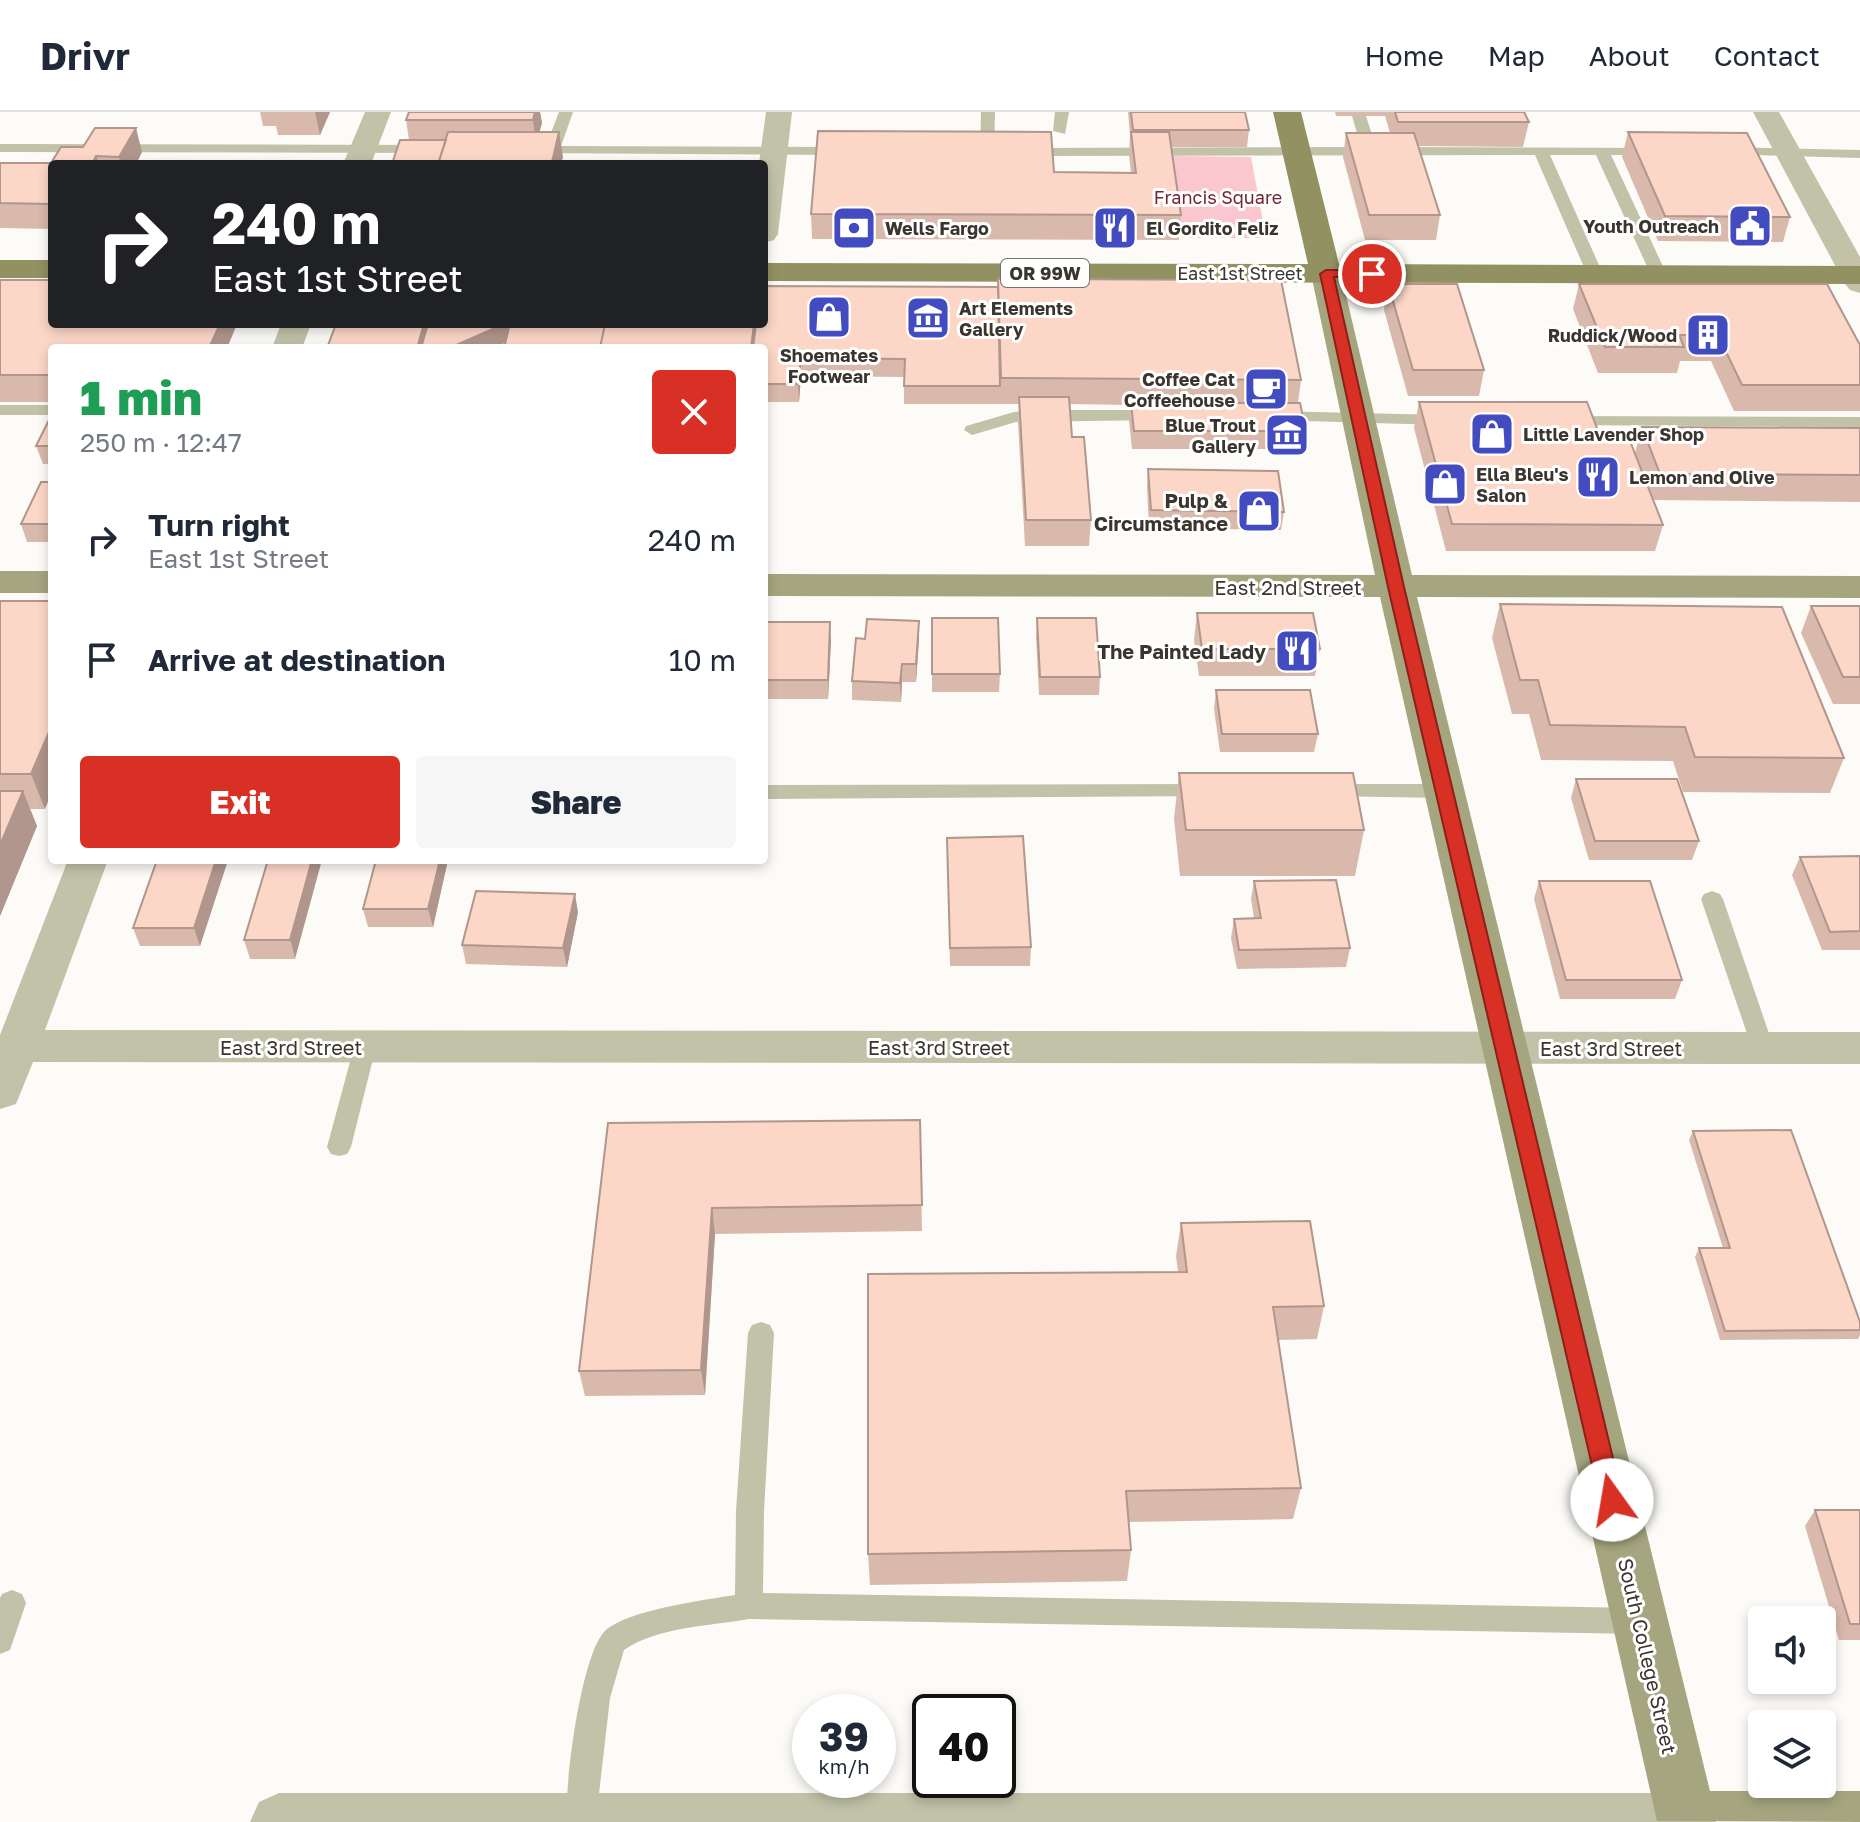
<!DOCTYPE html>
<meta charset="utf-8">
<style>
body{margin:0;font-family:"Golos Text",sans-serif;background:#f6f6f7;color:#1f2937;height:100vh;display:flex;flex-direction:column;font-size:30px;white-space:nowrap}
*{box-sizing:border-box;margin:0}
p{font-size:26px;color:#747a83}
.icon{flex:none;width:44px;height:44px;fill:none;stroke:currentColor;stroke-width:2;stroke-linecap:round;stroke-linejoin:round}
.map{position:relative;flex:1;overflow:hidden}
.sheet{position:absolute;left:48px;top:232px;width:720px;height:520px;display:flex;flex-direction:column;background:#fff;border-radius:8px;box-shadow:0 4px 12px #0003}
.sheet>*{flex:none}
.hud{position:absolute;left:48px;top:48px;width:720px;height:168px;border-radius:8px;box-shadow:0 4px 12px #0003;background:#202124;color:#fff;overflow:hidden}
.controls{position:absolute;left:1748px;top:1494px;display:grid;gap:16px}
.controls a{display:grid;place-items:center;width:88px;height:88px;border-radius:8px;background:#fff;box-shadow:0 4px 12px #0003;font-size:40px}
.speed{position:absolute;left:792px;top:1582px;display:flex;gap:16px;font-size:40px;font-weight:700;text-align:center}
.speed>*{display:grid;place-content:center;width:104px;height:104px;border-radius:50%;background:#fff;box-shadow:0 4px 12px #0003;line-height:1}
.speed small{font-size:20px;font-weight:400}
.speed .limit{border:4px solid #111;border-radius:12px;background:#fff;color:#111}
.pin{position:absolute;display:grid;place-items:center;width:68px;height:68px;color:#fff;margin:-34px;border:4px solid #fff;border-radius:50%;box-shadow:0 2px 8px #0007}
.me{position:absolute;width:88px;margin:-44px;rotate:347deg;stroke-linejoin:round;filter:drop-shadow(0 0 6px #0008)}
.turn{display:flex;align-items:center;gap:28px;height:168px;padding:0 32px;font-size:36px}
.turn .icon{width:104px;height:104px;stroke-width:2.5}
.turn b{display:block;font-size:56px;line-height:68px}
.round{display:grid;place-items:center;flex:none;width:84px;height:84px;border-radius:8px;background:#f6f6f7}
.overview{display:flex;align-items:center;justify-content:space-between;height:136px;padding:0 32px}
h1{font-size:48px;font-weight:800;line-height:60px;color:#1e9e55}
.button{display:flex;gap:16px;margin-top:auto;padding:16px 32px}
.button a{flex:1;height:92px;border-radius:8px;background:#d93025;color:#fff;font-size:32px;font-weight:800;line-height:92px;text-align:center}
.button a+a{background:#f6f6f7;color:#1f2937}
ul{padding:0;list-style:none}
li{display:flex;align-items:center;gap:24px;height:120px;padding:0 32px}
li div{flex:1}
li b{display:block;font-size:30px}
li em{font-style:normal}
header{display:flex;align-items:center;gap:48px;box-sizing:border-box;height:112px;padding:0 40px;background:#fff;border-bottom:2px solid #e0e1e3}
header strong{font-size:38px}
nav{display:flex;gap:44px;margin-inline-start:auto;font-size:28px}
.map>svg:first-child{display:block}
</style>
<header>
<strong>Drivr</strong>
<nav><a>Home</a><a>Map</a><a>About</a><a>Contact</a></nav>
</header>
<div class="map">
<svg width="1860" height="1710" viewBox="0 0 1860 1710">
<rect width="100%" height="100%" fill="#fdfbf7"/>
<path fill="#f9c7cd" d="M1172 44 1251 45 1266 126H1182Z"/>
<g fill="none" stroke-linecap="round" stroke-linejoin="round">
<path fill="#c1c2a8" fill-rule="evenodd" d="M559 0H573L561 34 847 35 854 39 847 43 528 41V35L546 34Z
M981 0H995L994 40 987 44 980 40Z
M1055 0H1069L1065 22 1053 19Z
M1358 0 1366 4 1376 35 1656 36V42L1651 43H1611L1667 163 1659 168 1651 163 1596 43H1550L1603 162 1595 167 1587 162 1535 43 1025 44 1018 40 1025 36 1361 35 1352 4Z
M0 32 427 33 434 37 427 41 0 40Z
M1725 35 1860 38V46L1720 42V36Z
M0 293H52V303H0Z
M1039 298H1159L1167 303 1159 308 1016 310 972 323 964 318 966 314 1014 300Z
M1273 299 1443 303 1451 308 1443 313 1267 308 1265 304 1267 300Z
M1565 304 1860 305V315L1559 313 1557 309Z
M1207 672 1214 674 1217 679 1214 684 764 687V673Z
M1329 672H1445L1455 679 1445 686 1322 684 1319 679 1322 674Z
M1712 779 1720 782 1723 787 1774 936 1771 942 1763 945 1755 942 1752 936 1701 787 1704 782Z
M365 926 373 929 376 935 351 1035 347 1042 339 1044 331 1042 327 1035 354 935 357 929Z
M761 1210 770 1213 774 1221 764 1399 763 1481 1639 1496 1649 1500 1653 1509 1649 1518 1639 1522 749 1507C710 1514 657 1515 624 1538L610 1586 596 1708 567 1710C564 1675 581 1542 605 1519 627 1498 705 1488 735 1483L736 1399 748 1221 752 1213Z
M12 1478 22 1482 26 1491 10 1538 0 1542V1486L2 1482Z"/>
<path fill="#c1c2a8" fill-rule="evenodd" d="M365 0H391L371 52H343Z
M766 0H792L778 122 774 128 764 131V52H759Z
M1753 0H1779L1860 145V181L1850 178 1845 172Z
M281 212H311L302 236H272Z
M68 748H108L45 918 1860 920V952L33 950 16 992 0 997V923Z
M279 1681H1687L1707 1690 1716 1710H250L259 1690Z"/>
<path fill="#a5a680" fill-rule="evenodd" d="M1326 153 1337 155 1341 162 1412 463 1860 464V486L1417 485 1710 1679H1860V1710L1657 1709 1380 485 764 484V462L1375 463 1311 162 1315 155Z
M0 459H52V481H0Z"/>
<path fill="#919162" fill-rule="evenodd" d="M1273 0H1301L1339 152 1860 154V172L764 169V151L1308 152Z
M0 148H52V166H0Z"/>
</g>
<path fill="#d9b9ac" d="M260 0H330L320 23H278L276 14H263Z
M409 0H540L542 11 539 20 563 45 561 50 392 52 409 28 406 8Z
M1128 0H1245L1249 18 1247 35H1171L1181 103 1179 128 812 127 811 102 1054 60 1131 61 1129 44 1130 23Z
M1335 0H1524L1529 10 1523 35 1418 34 1440 103 1436 128H1365L1343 45 1346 21H1390L1385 4H1336Z
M1628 20 1790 105 1783 130 1658 129 1622 45Z
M83 35 142 40 136 52H52V117L0 116V51H51Z
M998 167 1281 168 1301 268 1298 291H1300L1306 319 1303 337H1132L1129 309 1130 293 1069 292 1072 325H1084L1091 408 1089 434H1025L1018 311 1019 292H904V265L801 264 799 290H764V236H504L505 231 492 236H327L336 212H764V174L998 175Z
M0 168 237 212 227 236H52V290H0Z
M1388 172 1484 258 1479 284H1408L1384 198Z
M1579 172 1860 233V299H1734L1711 249H1680L1677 261H1598L1573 197Z
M1419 290 1600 324 1635 341 1642 315 1860 316V390L1653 388 1663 413 1655 439H1446L1414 316Z
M52 302V352H43L36 334Z
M1148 357 1284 400 1281 418 1149 416 1147 375Z
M52 370V430H27L21 412Z
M0 489 45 697H30L37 714 0 804Z
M1500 492 1844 646 1830 681 1683 680 1673 649 1541 648 1529 602H1512L1492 526Z
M1811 494H1860V592H1833L1801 521Z
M1197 501 1320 537 1315 564H1199L1194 528Z
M932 506 1000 562 999 580H932Z
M1037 506 1100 565 1099 583H1039L1036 525Z
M764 510 831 528 828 587H764Z
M919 527 916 570H902L901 590 852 588V569Z
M1216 578 1318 622 1314 640H1220L1214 597Z
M1179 661 1364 718 1355 764H1180L1174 707Z
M1576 667 1699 729 1692 748H1589L1571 686Z
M947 726 1031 835 1030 854H950Z
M1860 744V838H1822L1792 763 1800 745Z
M157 748H228L200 834H140L133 816Z
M268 748 295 847H250L244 828Z
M376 748H448L433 815H368L363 797Z
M1254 769 1350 836 1346 855 1237 857 1231 826 1234 807 1254 806 1251 787Z
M1539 769 1682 868 1675 887H1560L1534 787Z
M578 800 567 855 466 852 462 833Z
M920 1008 922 1119 715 1122 705 1283 585 1284 579 1259 608 1011Z
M1693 1019 1860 1210V1223L1858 1227 1720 1228 1695 1145 1699 1136H1723L1689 1028Z
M1181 1111 1324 1194 1317 1227 1278 1228 1301 1376 1293 1407 1129 1410 1131 1438 1127 1469 870 1473 868 1442 1178 1160 1176 1144Z
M1815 1398H1860V1528H1839L1805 1414Z"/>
<path fill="#b0968c" d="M315 0H330L320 23Z
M535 0H540L542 11 536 33 533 8Z
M136 16 142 40 136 52H121L119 45Z
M559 20 563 45 561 52 552 50Z
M96 44 99 52H92Z
M220 212H237L227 236H209Z
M424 212H437L430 236H417Z
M504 212H511L514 227 492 236H453L454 234Z
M801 246V264L799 290 798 272Z
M919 509V527L916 570V552Z
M830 510 831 528 828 587V568Z
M902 552V570L901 590 900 571Z
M52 613V680L45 697 31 662Z
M23 679 37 714 0 804V733Z
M216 748H228L200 834 194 816Z
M312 748H322L295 847 290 828Z
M440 748H448L433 815 428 797Z
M575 782 578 800 567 855 563 836Z
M712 1096 715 1122 705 1283 701 1258Z"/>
<path fill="#fcd7c8" stroke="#b0968c" stroke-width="2" d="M409 0H535L533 8H406Z
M1131 0H1245L1249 18H1133Z
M1395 0H1524L1529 10H1398Z
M95 16H136L119 45 96 44 92 52H52V92L0 91V51H51L61 35H83Z
M818 19 1051 20 1054 60 1136 61 1131 20H1169L1181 103 811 102Z
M448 20H559L552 50H715V52H438Z
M1628 20 1747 21 1790 105 1665 104Z
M1346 21H1414L1440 103H1369Z
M400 28H446L438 52H392Z
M998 167 1281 168 1301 268 1001 266Z
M0 168H52V212H220L209 236H52V263H0Z
M1388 172H1457L1484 258H1413Z
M1579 172H1827L1860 233V273H1742L1718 223H1679L1684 235H1605Z
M764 174 998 175 1000 274H904L905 247 801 246 798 272H764V236H753L756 212H764Z
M336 212H424L417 236H327Z
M428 212H504L454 234 453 236H421Z
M510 212H605L600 236H504Z
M605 212H754L751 236H600Z
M1019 285H1069L1072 325H1084L1091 408H1026Z
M1419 290H1587L1600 324H1628L1663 413 1452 412Z
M1131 291H1300L1306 319H1134Z
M52 302V334H36Z
M1642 315 1860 316V363L1660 362Z
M1148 357 1278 359 1284 400 1151 398Z
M41 370H52V412H21Z
M0 489H52V613L31 662H0Z
M1500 492 1782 495 1844 646 1695 645 1685 615 1550 613 1538 568H1520Z
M1811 494H1860V565H1843Z
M1197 501H1313L1320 537H1202Z
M932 506H998L1000 562H932Z
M1037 506H1096L1100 565H1040Z
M867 507 919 509 916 552H902L900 571 852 569 856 526 865 527Z
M764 510H830L828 568H764Z
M1216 578H1310L1318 622H1222Z
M1179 661H1353L1364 718H1186Z
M1576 667H1677L1699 729H1595Z
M0 679H23L0 733Z
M1023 724 1031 835 950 836 947 726Z
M1860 744V819L1830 820 1800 745Z
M157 748H216L194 816H133Z
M268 748H312L290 828H244Z
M376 748H440L428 797H363Z
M1336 768 1350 836 1239 838 1234 807 1261 806 1254 769Z
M1539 769H1650L1682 868H1566Z
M476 779 575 782 563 836 462 833Z
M920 1008 922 1093 712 1096 701 1258 579 1259 608 1011Z
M1791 1018 1860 1210V1218L1725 1219 1699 1136H1730L1693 1019Z
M1310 1109 1324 1194 1273 1195 1301 1376 1126 1379 1131 1438 868 1442V1162L1187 1160 1181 1111Z
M1815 1398H1860V1512H1850Z"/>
<path fill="#d93025" stroke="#8d1f18" stroke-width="2" d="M1372 158 1379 162 1377 164 1334 165 1404 475 1623 1388 1620 1395 1612 1398 1604 1395 1600 1388 1388 475 1320 162 1326 158Z"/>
<defs>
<g id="civic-square" transform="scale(2.3)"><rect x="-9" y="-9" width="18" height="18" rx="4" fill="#424bbf" stroke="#fff"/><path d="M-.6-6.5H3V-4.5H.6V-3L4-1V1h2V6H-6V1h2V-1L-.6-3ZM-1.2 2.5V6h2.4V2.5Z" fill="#fff"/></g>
<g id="bank-square" transform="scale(2.3)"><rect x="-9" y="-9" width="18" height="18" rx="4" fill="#424bbf" stroke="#fff"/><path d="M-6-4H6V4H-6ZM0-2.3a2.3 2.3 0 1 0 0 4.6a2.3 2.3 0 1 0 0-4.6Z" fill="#fff"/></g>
<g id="restaurant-square" transform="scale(2.3)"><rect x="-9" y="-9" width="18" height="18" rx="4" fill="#424bbf" stroke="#fff"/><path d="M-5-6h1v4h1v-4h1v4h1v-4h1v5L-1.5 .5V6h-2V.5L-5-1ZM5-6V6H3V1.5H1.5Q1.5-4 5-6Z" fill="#fff"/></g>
<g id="shop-square" transform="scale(2.3)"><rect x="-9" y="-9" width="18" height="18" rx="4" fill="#424bbf" stroke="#fff"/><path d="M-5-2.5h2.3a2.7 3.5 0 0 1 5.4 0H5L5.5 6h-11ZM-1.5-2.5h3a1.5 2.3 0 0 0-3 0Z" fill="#fff"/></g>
<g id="museum-square" transform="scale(2.3)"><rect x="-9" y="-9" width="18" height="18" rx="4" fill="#424bbf" stroke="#fff"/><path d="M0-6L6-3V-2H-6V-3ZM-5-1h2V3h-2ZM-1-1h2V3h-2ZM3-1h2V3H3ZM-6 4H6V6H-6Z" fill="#fff"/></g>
<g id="building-square" transform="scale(2.3)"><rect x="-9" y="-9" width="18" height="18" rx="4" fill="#424bbf" stroke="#fff"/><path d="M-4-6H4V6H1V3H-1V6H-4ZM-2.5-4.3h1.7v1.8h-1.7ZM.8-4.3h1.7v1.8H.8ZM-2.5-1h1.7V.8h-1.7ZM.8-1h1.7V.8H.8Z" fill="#fff"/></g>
<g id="cafe-square" transform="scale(2.3)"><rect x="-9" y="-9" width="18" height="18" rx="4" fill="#424bbf" stroke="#fff"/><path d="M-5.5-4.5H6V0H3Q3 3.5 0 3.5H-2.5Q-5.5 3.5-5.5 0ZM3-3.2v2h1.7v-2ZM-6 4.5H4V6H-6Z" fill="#fff"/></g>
</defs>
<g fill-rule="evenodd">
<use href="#civic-square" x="1750" y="114"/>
<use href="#bank-square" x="854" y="116"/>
<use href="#restaurant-square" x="1115" y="116"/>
<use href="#shop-square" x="829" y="205"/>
<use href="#museum-square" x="928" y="206"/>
<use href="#building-square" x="1708" y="223"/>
<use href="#cafe-square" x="1266" y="277"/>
<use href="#shop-square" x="1492" y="322"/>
<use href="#museum-square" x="1287" y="323"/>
<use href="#restaurant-square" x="1598" y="365"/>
<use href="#shop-square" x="1445" y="372"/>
<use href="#shop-square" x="1259" y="399"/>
<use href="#restaurant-square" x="1297" y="539"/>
</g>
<g text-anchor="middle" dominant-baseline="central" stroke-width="6" stroke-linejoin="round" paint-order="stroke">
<g font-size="18" fill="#722635" stroke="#fff">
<text x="1218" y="85">Francis Square</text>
</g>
<g font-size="18" font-weight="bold" fill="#3a352e" stroke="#fff" text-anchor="start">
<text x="1719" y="114" text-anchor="end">Youth Outreach</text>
<text x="885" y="116">Wells Fargo</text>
<text x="1146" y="116">El Gordito Feliz</text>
<text x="959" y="196">Art Elements<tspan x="959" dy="21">Gallery</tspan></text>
<text x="1677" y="223" text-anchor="end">Ruddick/Wood</text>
<text x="829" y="243" text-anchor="middle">Shoemates<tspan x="829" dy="21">Footwear</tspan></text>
<text x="1235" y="267" text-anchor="end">Coffee Cat<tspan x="1235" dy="21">Coffeehouse</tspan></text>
<text x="1256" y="313" text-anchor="end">Blue Trout<tspan x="1256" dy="21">Gallery</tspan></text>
<text x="1523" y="322">Little Lavender Shop</text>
<text x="1476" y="362">Ella Bleu's<tspan x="1476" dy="21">Salon</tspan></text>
<text x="1629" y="365">Lemon and Olive</text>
</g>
<rect fill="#fff" stroke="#75726d" stroke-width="2" x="1001" y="147" width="88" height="28" rx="6"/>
<g font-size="18" font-weight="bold" fill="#3a352e">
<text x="1045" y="161">OR 99W</text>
</g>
<g font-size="18" fill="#3a352e" stroke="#fff">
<text x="1240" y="161">East 1st Street</text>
</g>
<g font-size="20" font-weight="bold" fill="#3a352e" stroke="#fff" text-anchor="end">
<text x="1228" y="388">Pulp &amp;<tspan x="1228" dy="23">Circumstance</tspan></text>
<text x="1266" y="539">The Painted Lady</text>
</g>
<g font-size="20" fill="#3a352e" stroke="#fff">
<text x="1288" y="475">East 2nd Street</text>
<text x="291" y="935">East 3rd Street</text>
<text x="939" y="935">East 3rd Street</text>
<text x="1611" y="936">East 3rd Street</text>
<text transform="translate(1648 1544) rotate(77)">South College Street</text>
</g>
</g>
</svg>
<div class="controls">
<a><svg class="icon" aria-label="sound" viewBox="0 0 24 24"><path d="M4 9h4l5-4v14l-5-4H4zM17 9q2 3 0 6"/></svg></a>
<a><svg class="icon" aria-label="layers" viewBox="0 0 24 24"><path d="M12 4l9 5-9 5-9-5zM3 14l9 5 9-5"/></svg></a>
</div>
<div class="speed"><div>39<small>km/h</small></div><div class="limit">40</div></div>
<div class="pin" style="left:1372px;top:162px;background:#d93025"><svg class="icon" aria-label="arrive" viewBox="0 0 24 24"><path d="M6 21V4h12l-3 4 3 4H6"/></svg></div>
<svg class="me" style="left:1612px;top:1388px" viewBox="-20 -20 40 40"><circle r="19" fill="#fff"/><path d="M0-13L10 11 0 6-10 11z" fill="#d93025"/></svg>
<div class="hud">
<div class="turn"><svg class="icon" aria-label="right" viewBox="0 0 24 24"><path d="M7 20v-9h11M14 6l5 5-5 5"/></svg><div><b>240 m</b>East 1st Street</div></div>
</div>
<section class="sheet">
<div class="overview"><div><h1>1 min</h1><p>250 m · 12:47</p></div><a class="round" style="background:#d93025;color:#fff"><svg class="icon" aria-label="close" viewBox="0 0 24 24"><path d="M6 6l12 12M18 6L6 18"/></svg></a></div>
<ul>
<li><svg class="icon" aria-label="right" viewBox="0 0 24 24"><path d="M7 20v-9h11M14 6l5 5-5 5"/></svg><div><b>Turn right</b><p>East 1st Street</p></div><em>240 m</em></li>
<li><svg class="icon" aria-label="arrive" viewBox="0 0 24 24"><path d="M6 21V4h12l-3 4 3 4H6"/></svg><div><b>Arrive at destination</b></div><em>10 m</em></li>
</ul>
<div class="button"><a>Exit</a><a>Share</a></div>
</section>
</div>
